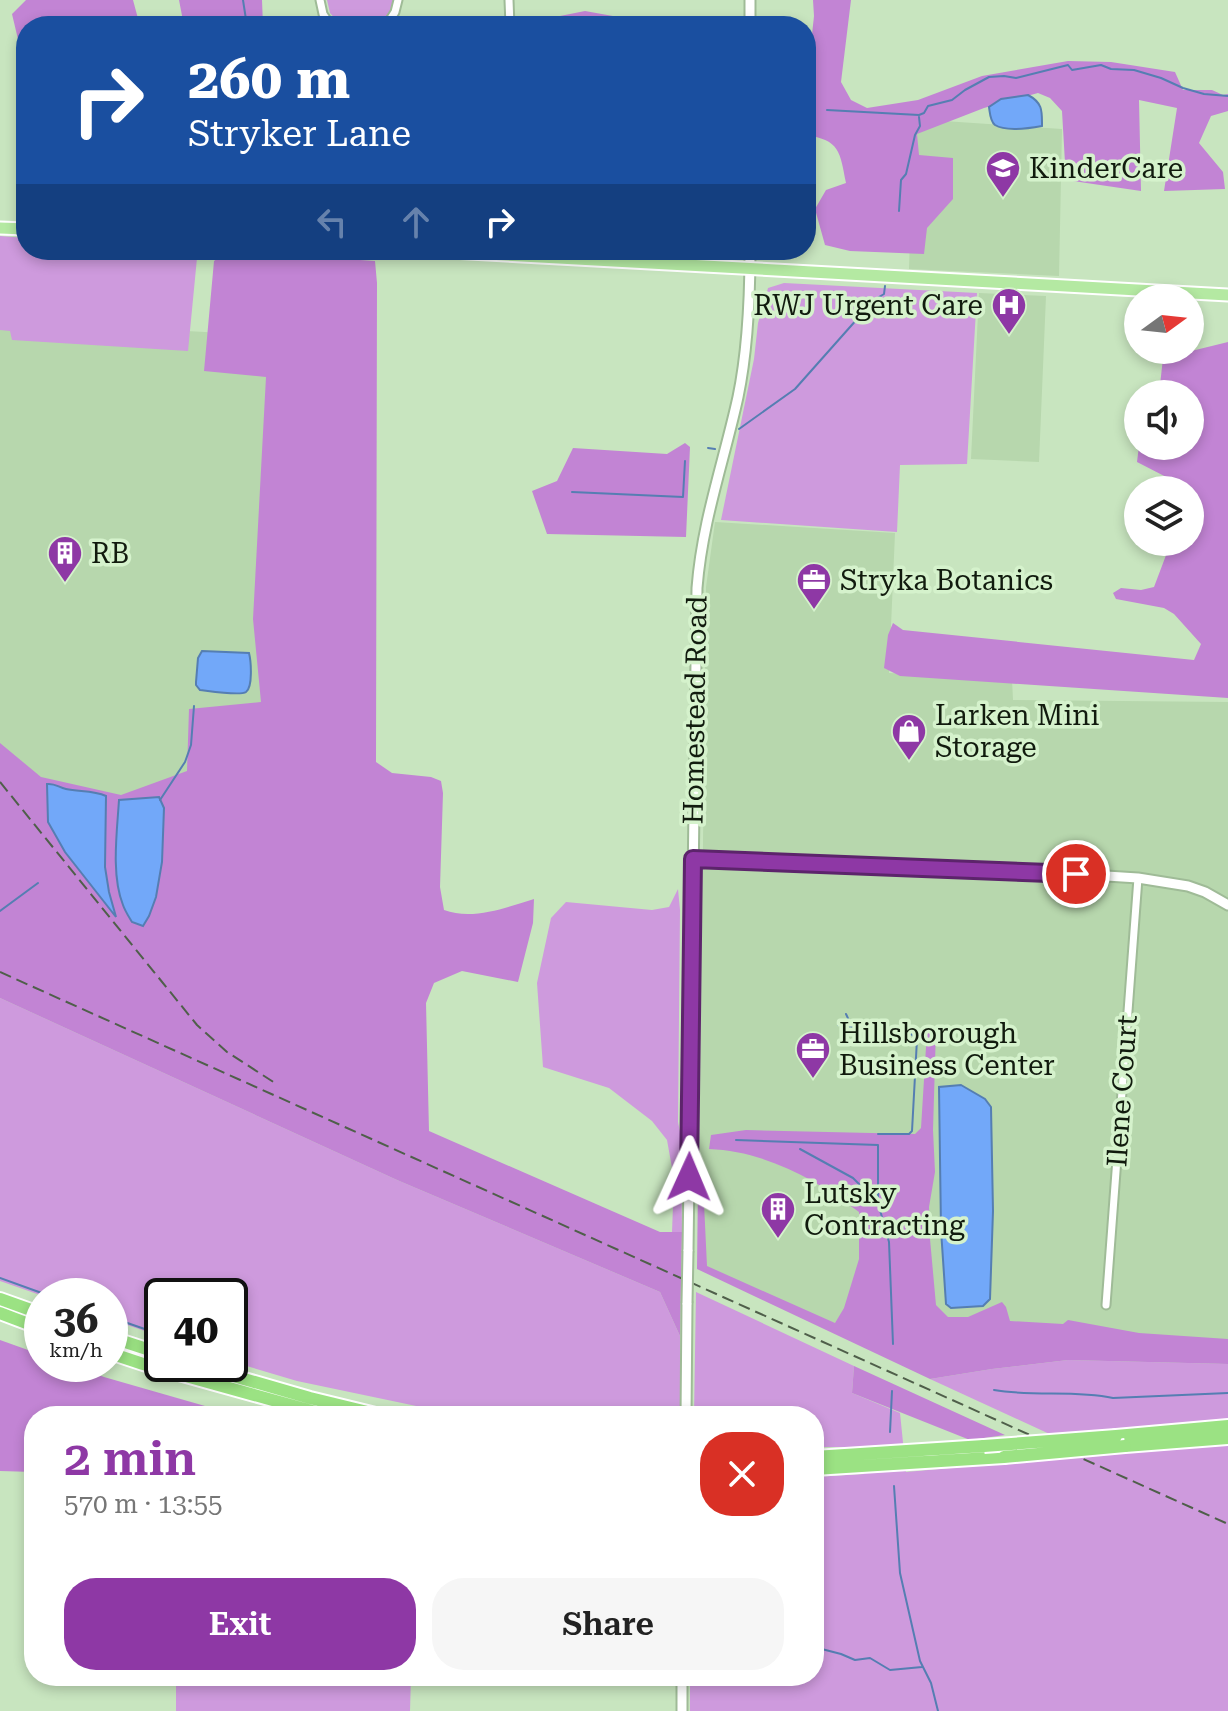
<!DOCTYPE html>
<meta charset="utf-8">
<style>
body{margin:0;font-family:"Roboto Serif",serif;background:#f6f6f6;color:#222;height:100vh;display:flex;flex-direction:column;font-size:30px;white-space:nowrap}
*{box-sizing:border-box;margin:0}
p{font-size:26px;color:#767676}
.icon{flex:none;width:44px;height:44px;fill:none;stroke:currentColor;stroke-width:2;stroke-linecap:round;stroke-linejoin:round}
.map{position:relative;flex:1;overflow:hidden}
.side{position:absolute;left:24px;top:1406px;width:800px;height:280px;display:flex;flex-direction:column;background:#fff;border-radius:32px;box-shadow:0 4px 12px #0003}
.side>*{flex:none}
.banner{position:absolute;left:16px;top:16px;width:800px;height:244px;border-radius:32px;box-shadow:0 4px 12px #0003;background:#1a4fa0;color:#fff;overflow:hidden}
.needle{width:52px;rotate:75deg}
.fabs{position:absolute;left:1124px;top:284px;display:grid;gap:16px}
.fabs a{display:grid;place-items:center;width:80px;height:80px;border-radius:50%;background:#fff;box-shadow:0 4px 12px #0003;font-size:40px}
.speed{position:absolute;left:24px;top:1278px;display:flex;gap:16px;font-size:40px;font-weight:700;text-align:center}
.speed>*{display:grid;place-content:center;width:104px;height:104px;border-radius:50%;background:#fff;box-shadow:0 4px 12px #0003;line-height:1}
.speed small{font-size:20px;font-weight:400}
.speed .limit{border:4px solid #111;border-radius:12px;background:#fff;color:#111}
.pin{position:absolute;display:grid;place-items:center;width:68px;height:68px;color:#fff;margin:-34px;border:4px solid #fff;border-radius:50%;box-shadow:0 2px 8px #0007}
.me{position:absolute;width:88px;margin:-44px;rotate:1deg;stroke-linejoin:round;filter:drop-shadow(0 0 6px #0008)}
.turn{display:flex;align-items:center;gap:28px;height:168px;padding:0 40px;font-size:36px}
.turn .icon{width:104px;height:104px;stroke-width:2.5}
.turn b{display:block;font-size:56px;line-height:68px}
.lanes{display:flex;align-items:center;height:76px;padding:0 40px;background:#0003;justify-content:center;gap:40px;direction:ltr}
.lanes .off{opacity:.35}
.round{display:grid;place-items:center;flex:none;width:84px;height:84px;border-radius:32px;background:#f6f6f6}
.summary{display:flex;align-items:center;justify-content:space-between;height:136px;padding:0 40px}
h1{font-size:48px;font-weight:600;line-height:60px;color:#8e38a5}
.button{display:flex;gap:16px;margin-top:auto;padding:16px 40px}
.button a{flex:1;height:92px;border-radius:32px;background:#8e38a5;color:#fff;font-size:32px;font-weight:600;line-height:92px;text-align:center}
.button a+a{background:#f6f6f6;color:#222}
.map>svg:first-child{display:block}
</style>
<div class="map">
<svg width="1228" height="1711" viewBox="0 0 1228 1711">
<rect width="100%" height="100%" fill="#c8e5bf"/>
<path fill="#b7d7ad" d="M914 119 1062 129 1059 276 909 269Z
M979 293 1046 296 1039 462 971 459Z
M0 321 279 336 263 713 187 799 38 795 0 761Z
M715 522 895 533 889 673 1012 679 1013 700 1228 702V1355L859 1339 698 1267 706 587Z"/>
<path fill="#ce9add" d="M327 0H393V2L388 17 378 26H342L330 13Z
M0 236 26 238V250H191L197 258 188 351 12 340 10 331 0 330Z
M784 283 977 293 967 464 900 465 897 532 721 520 754 359 758 323 768 288Z
M678 889 680 910 678 1122 681 1137 682 1232H672L674 1179 667 1140 652 1121 609 1088 543 1067 537 983 551 918 566 902 652 910 669 907Z
M0 998 397 1180 660 1292 680 1336V1416H464L297 1381 230 1361V1296H162V1337L110 1319V1296H43L0 1281Z
M696 1292 854 1366 852 1393 900 1413 906 1472 1095 1455 930 1379 992 1369 1068 1360 1228 1364V1711H690V1676H814V1477L864 1474 859 1447H814V1416H694Z
M176 1676H411L410 1711H176Z"/>
<path fill="#c284d4" d="M26 0H133L140 26H26V73L12 14Z
M179 0H262L263 26H184Z
M813 0H851L841 82 851 100 867 108 918 100 982 76 1068 61 1111 62 1175 72 1183 90H1212L1223 95 1228 94V111L1211 116 1199 143 1223 172 1225 189 1164 191 1177 108 1139 100 1141 191 1066 180 1062 111 1050 98 1038 93 984 108 917 134 919 155 953 158V199L927 228 924 254 850 251 825 245 815 209 826 190 846 183C840 152 840 140 806 135V90L814 16Z
M585 11 624 18 638 26H564L560 16Z
M228 251 375 261 377 283 376 762 392 773 431 777 441 781 443 793 440 887 444 910C473 921 507 907 534 899L533 923 518 982 462 971 434 983 426 1003 429 1131 660 1232H682L680 1336 660 1292 397 1180 0 998V743L41 777 121 795 187 771 189 709 261 702 253 619 266 377 204 371 214 261Z
M1228 342V698L900 676 884 668 888 635 893 623 903 630 1194 660 1201 644 1174 614 1164 608 1116 599 1113 593 1121 588 1141 590 1154 587 1171 542H1190V490H1177L1174 481 1137 462 1139 446H1190V394H1159L1163 358Z
M685 443 690 447 686 537 547 534 532 491 557 481 573 448 667 454Z
M936 1029 933 1130 935 1172 929 1207 930 1239 936 1305 948 1317H968L1002 1302 1006 1307 1010 1321 1063 1324 1068 1320 1139 1333 1228 1339V1364L1068 1360 992 1369 930 1379 697 1269 698 1184 703 1183 707 1266 835 1323 844 1308 859 1259V1212C816 1179 764 1151 709 1149L711 1135 746 1130 915 1134 921 1128 927 1031Z
M0 1340 42 1355V1364H69L104 1377 205 1406 202 1416H34V1472L0 1471Z
M854 1366 1005 1435 970 1440 852 1393Z"/>
<path fill="#72a8f9" stroke="#557eb2" stroke-width="2" d="M1028 95C1043 103 1042 111 1042 126 1031 128 1006 132 995 125 990 121 990 113 989 107L1001 99Z
M202 651 249 653C251 661 253 687 246 692 240 696 209 691 200 690L196 685V682L198 658Z
M47 784C55 783 58 787 66 789 79 792 93 790 106 796L105 867 109 892 116 917 65 852 48 822Z
M159 797 164 808 162 862 156 897 149 916 143 926 132 922C129 917 125 911 123 905 111 875 117 832 119 800Z
M961 1085 985 1099 991 1107 993 1211 990 1299 983 1306 951 1308 946 1304 941 1230 939 1087Z"/>
<g fill="none" stroke-linecap="round" stroke-linejoin="round">
<path stroke="#557eb2" stroke-width="2" d="M243 0 247 26
M827 110 919 115 924 113 928 106 952 100 965 90 989 77 1004 76 1016 78 1068 65 1072 70 1101 65 1111 69 1134 70 1161 78 1183 88 1204 94 1228 96
M899 211 901 180 906 174 915 135 920 126 919 117
M739 429 795 389 874 300 884 294 885 286
M708 448 715 449
M572 492 683 497 685 461
M160 800 185 762 191 745 194 706
M0 911 38 883
M846 1014 852 1027
M838 1025 911 1034 917 1039 912 1131 909 1134H878
M736 1140 878 1145V1202
M800 1149 853 1178 878 1203 889 1242 893 1344
M0 1278 50 1296
M110 1317 162 1335
M230 1357 244 1361
M994 1390C1034 1397 1074 1390 1113 1398L1228 1393
M890 1432 892 1391
M894 1486 900 1573 920 1661 931 1683 938 1711
M814 1647 841 1654 855 1660 870 1658 890 1670 922 1667"/>
<g stroke="#9fbb97" stroke-width="11">
<path id="minor" d="M320 0 323 14 331 26
M509 0 510 26
M386 26 395 12 398 0
M1106 1305 1138 878"/>
</g>
<g stroke="#9fbb97" stroke-width="13">
<path id="tertiary" d="M750 26V0
M693 859 1011 870 1138 878 1188 886 1205 892 1228 905
M688 1251 697 588C702 522 724 461 738 397 748 349 750 298 750 250
M686 1416 687 1303
M682 1711V1676"/>
</g>
<g stroke="#fff" stroke-width="15">
<path id="primary" d="M0 228 26 229
M415 250 1228 295"/>
</g>
<g stroke="#fff" stroke-width="16">
<path id="trunk" d="M0 1299 42 1314
M0 1313 42 1329
M110 1337 162 1354
M110 1353 143 1364 330 1416
M192 1364 310 1398 384 1416
M1116 1436 1228 1426
M1125 1446 1228 1438
M814 1457 984 1446
M814 1469 1004 1457"/>
</g>
<use href="#minor" stroke="#fff" stroke-width="7"/>
<use href="#tertiary" stroke="#fff" stroke-width="9"/>
<use href="#primary" stroke="#b4e9a2" stroke-width="11"/>
<use href="#trunk" stroke="#9be283" stroke-width="12"/>
<path stroke="#4f5f4a" stroke-width="2" stroke-dasharray="12 6" stroke-linecap="butt" d="M0 782 197 1025 227 1052 275 1083
M0 972 1228 1524"/>
<g stroke="#9fbb97" stroke-width="13" stroke-linecap="butt">
<path id="tertiary-bridge" d="M687 1303 688 1251"/>
</g>
<g stroke="#fff" stroke-width="16" stroke-linecap="butt">
<path id="trunk-bridge" d="M984 1446 1116 1436
M1004 1457 1125 1446"/>
</g>
<use href="#tertiary-bridge" stroke="#fff" stroke-width="9"/>
<use href="#trunk-bridge" stroke="#9be283" stroke-width="12"/>
</g>
<g fill="none" stroke-linecap="round" stroke-linejoin="round">
<g stroke="#5c246b" stroke-width="20">
<path id="route" d="M689 1177 693 859 1076 874"/>
</g>
<use href="#route" stroke="#8e38a5" stroke-width="14"/>
</g>
<defs>
<g id="school-pin" transform="scale(1.8)"><path d="M0 17L-7.5 6A9.5 9.5 0 1 1 7.5 6Z" fill="#8e38a5" stroke="#d5f2cc"/><path d="M0-5L7-2L0 1L-7-2ZM-4 1L0 2.5L4 1V4Q0 6-4 4Z" fill="#fff"/></g>
<g id="hospital-pin" transform="scale(1.8)"><path d="M0 17L-7.5 6A9.5 9.5 0 1 1 7.5 6Z" fill="#8e38a5" stroke="#d5f2cc"/><path d="M-5-5h3v3.5h4V-5h3V5h-3V1.5h-4V5h-3Z" fill="#fff"/></g>
<g id="building-pin" transform="scale(1.8)"><path d="M0 17L-7.5 6A9.5 9.5 0 1 1 7.5 6Z" fill="#8e38a5" stroke="#d5f2cc"/><path d="M-4-6H4V6H1V3H-1V6H-4ZM-2.5-4.3h1.7v1.8h-1.7ZM.8-4.3h1.7v1.8H.8ZM-2.5-1h1.7V.8h-1.7ZM.8-1h1.7V.8H.8Z" fill="#fff"/></g>
<g id="office-pin" transform="scale(1.8)"><path d="M0 17L-7.5 6A9.5 9.5 0 1 1 7.5 6Z" fill="#8e38a5" stroke="#d5f2cc"/><path d="M-6-3h4V-5.5h4V-3h4V5H-6ZM-1-4.5V-3h2v-1.5ZM-6 0V1H6V0Z" fill="#fff"/></g>
<g id="shop-pin" transform="scale(1.8)"><path d="M0 17L-7.5 6A9.5 9.5 0 1 1 7.5 6Z" fill="#8e38a5" stroke="#d5f2cc"/><path d="M-5-2.5h2.3a2.7 3.5 0 0 1 5.4 0H5L5.5 6h-11ZM-1.5-2.5h3a1.5 2.3 0 0 0-3 0Z" fill="#fff"/></g>
</defs>
<g fill-rule="evenodd">
<use href="#school-pin" x="1003" y="168"/>
<use href="#hospital-pin" x="1009" y="305"/>
<use href="#building-pin" x="65" y="553"/>
<use href="#office-pin" x="814" y="580"/>
<use href="#shop-pin" x="909" y="731"/>
<use href="#office-pin" x="813" y="1049"/>
<use href="#building-pin" x="778" y="1209"/>
</g>
<g text-anchor="middle" dominant-baseline="central" stroke-width="7" stroke-linejoin="round" paint-order="stroke">
<g font-size="28" fill="#111b0e" stroke="#d5f2cc" text-anchor="start">
<text x="1029" y="168">KinderCare</text>
<text x="983" y="305" text-anchor="end">RWJ Urgent Care</text>
<text x="91" y="553">RB</text>
<text x="840" y="580">Stryka Botanics</text>
<text x="935" y="715">Larken Mini<tspan x="935" dy="32">Storage</tspan></text>
<text x="839" y="1033">Hillsborough<tspan x="839" dy="32">Business Center</tspan></text>
<text x="804" y="1193">Lutsky<tspan x="804" dy="32">Contracting</tspan></text>
</g>
<g font-size="28" fill="#111b0e" stroke="#d5f2cc">
<text transform="translate(695 710) rotate(-89)">Homestead Road</text>
<text transform="translate(1122 1091) rotate(-86)">Ilene Court</text>
</g>
</g>
</svg>
<div class="fabs">
<a><svg class="needle" viewBox="-14 -14 28 28"><path d="M0-13l5 13h-10z" fill="#e53935"/><path d="M0 13l5-13h-10z" fill="#767676"/></svg></a>
<a><svg class="icon" aria-label="sound" viewBox="0 0 24 24"><path d="M4 9h4l5-4v14l-5-4H4zM17 9q2 3 0 6"/></svg></a>
<a><svg class="icon" aria-label="layers" viewBox="0 0 24 24"><path d="M12 4l9 5-9 5-9-5zM3 14l9 5 9-5"/></svg></a>
</div>
<div class="speed"><div>36<small>km/h</small></div><div class="limit">40</div></div>
<div class="pin" style="left:1076px;top:874px;background:#d93025"><svg class="icon" aria-label="arrive" viewBox="0 0 24 24"><path d="M6 21V4h12l-3 4 3 4H6"/></svg></div>
<svg class="me" style="left:689px;top:1177px" viewBox="-20 -20 40 40"><path d="M0-17L14 15 0 8-14 15z" fill="#8e38a5" stroke="#fff" stroke-width="4"/></svg>
<div class="banner">
<div class="turn"><svg class="icon" aria-label="right" viewBox="0 0 24 24"><path d="M7 20v-9h11M14 6l5 5-5 5"/></svg><div><b>260 m</b>Stryker Lane</div></div>
<div class="lanes"><svg class="icon off" aria-label="left" viewBox="0 0 24 24"><path d="M17 20v-9H6M10 6l-5 5 5 5"/></svg><svg class="icon off" aria-label="ahead" viewBox="0 0 24 24"><path d="M12 20V5M6 11l6-6 6 6"/></svg><svg class="icon" aria-label="right" viewBox="0 0 24 24"><path d="M7 20v-9h11M14 6l5 5-5 5"/></svg></div>
</div>
<section class="side">
<div class="summary"><div><h1>2 min</h1><p>570 m · 13:55</p></div><a class="round" style="background:#d93025;color:#fff"><svg class="icon" aria-label="close" viewBox="0 0 24 24"><path d="M6 6l12 12M18 6L6 18"/></svg></a></div>
<div class="button"><a>Exit</a><a>Share</a></div>
</section>
</div>
